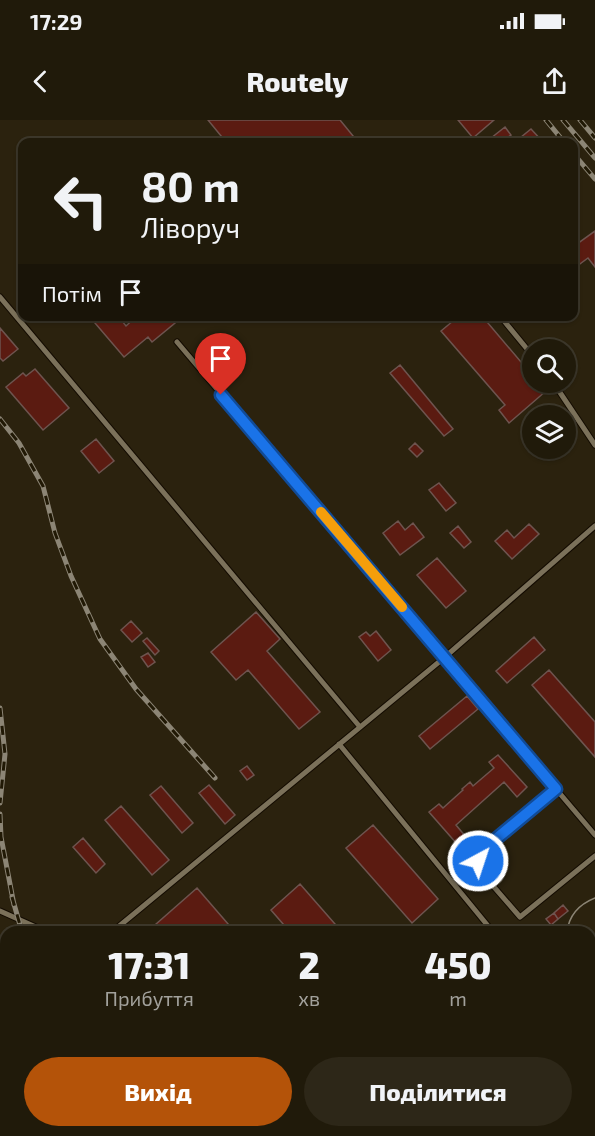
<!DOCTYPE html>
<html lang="uk">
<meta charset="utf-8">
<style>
body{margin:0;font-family:"Exo 2",sans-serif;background:#2d2718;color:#f1f3f6;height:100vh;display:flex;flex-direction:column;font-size:22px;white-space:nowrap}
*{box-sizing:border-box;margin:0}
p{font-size:20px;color:#a2a19c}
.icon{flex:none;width:33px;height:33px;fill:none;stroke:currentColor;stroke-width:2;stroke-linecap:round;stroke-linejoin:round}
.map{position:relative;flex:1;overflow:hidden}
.drawer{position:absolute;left:0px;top:806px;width:596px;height:212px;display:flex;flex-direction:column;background:#201a0a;border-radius:18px 18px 0 0;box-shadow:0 2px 4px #0004,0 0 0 2px #3d382b}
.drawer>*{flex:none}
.top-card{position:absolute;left:18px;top:18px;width:560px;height:183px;border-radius:12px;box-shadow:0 2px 4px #0004,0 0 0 2px #3d382b;background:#201a0a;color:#f1f3f6;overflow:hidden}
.buttons{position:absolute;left:522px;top:219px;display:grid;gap:12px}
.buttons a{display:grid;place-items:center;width:54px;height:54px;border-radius:50%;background:#201a0a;box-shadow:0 2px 4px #0004,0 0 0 2px #3d382b;font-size:30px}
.pin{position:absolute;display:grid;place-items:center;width:51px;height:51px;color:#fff;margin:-62px -26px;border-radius:50% 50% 50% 0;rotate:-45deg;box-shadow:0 0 6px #0007}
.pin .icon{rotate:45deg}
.me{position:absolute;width:66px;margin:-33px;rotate:40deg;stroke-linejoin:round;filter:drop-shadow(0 0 4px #0008)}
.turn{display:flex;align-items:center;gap:21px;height:126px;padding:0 24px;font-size:27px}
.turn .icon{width:78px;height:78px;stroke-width:2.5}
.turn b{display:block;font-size:42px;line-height:51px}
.then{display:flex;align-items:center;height:57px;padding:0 24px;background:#0003;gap:12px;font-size:22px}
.eta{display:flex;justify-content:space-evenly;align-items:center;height:102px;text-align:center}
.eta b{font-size:36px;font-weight:800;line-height:42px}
.primary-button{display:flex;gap:12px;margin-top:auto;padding:12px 24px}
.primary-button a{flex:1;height:69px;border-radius:36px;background:#b45309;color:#fff;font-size:24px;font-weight:800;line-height:69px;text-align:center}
.primary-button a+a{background:#2d2718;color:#f1f3f6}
.status{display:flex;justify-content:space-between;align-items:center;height:42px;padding:0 30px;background:#201a0a;direction:ltr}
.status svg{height:16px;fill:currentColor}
header{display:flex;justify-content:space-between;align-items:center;height:78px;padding:0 24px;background:#201a0a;font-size:27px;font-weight:800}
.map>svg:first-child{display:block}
</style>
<div class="status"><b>17:29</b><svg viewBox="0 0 49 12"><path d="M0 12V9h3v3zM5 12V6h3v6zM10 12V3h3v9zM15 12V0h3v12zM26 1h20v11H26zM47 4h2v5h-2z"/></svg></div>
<header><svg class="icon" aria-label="back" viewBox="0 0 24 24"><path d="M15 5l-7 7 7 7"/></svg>Routely<svg class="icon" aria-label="share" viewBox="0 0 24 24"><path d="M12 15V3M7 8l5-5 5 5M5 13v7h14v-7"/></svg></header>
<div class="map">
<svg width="595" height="1016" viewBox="0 0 595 1016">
<rect width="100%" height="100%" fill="#2b220e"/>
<path fill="#0c4023" d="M0 977 6 989V1011H18L20 1016H0Z"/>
<path fill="#5b1b11" stroke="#6e544f" stroke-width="1.5" d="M208 0H340L358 22H226Z
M458 0H494L473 18Z
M505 7 511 15 507 18 511 22H486Z
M531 9 543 22H515Z
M595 111V147L588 138 573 149V127Z
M89 196H118L126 206 137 196H171L175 203 152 222 148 217 124 237Z
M459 196H482L532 255V262H539L546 271 509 303 499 290 505 285 441 211Z
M0 208 18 229 3 241 0 238Z
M400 245 453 309 444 316 390 253Z
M35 249 69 288 43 310 6 267 23 253 26 256Z
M96 319 114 341 99 353 81 331Z
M415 323 423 331 417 337 409 329Z
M439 363 456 383 446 391 429 370Z
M398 401 405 410 413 403 424 417 400 435 383 413Z
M529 404 539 414 512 439 495 421 507 410 514 418Z
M458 406 471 422 464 428 450 413Z
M437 438 466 471 446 488 417 455Z
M256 492 280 519 267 531 320 592 299 609 248 550 236 560 211 532Z
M131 501 142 513 132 522 121 510Z
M376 511 391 530 378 541 359 517 366 512 370 516Z
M534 517 545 530 507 563 496 551Z
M147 518 159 531 155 535 143 521Z
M148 533 155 542 148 547 141 537Z
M549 550 595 602V637L532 565Z
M467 576 478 589 430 629 419 616Z
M498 635 527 667 517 677 504 662 456 705 466 717 457 724 429 692 439 684 443 688 463 670 462 669 470 662 473 666 494 648 489 642Z
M247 646 254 655 247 660 240 651Z
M209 665 235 695 225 704 199 673Z
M161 666 193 703 182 713 150 675Z
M121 686 169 740 152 755 105 700Z
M373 705 438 779 412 803 346 728Z
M83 718 105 744 96 753 73 727Z
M300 764 342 812H290L271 790Z
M197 768 235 812H147Z
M563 785 568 791 558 799 554 793Z
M554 793 558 799 551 805 546 799Z
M590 953 595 959V966L590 970Z
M539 1011H551L545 1016H532Z"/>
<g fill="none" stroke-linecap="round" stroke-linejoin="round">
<g stroke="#130b00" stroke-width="7">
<path id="lane" d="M0 177 360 607
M500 196 532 235
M177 222 595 715
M553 262 595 325
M339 624 493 812
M556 669 479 733 478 741 481 752 520 797 595 736
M0 791 47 812
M112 812 445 537 595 406
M590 929 595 935"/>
</g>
<use href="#lane" stroke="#7b715a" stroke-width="5"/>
<path stroke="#8c8575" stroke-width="1.5" d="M567 812C569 795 580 784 595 778
M590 856 595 862"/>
<g stroke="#8c8575" stroke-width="5">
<path id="rail" d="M546 0 564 22
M563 0 595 38
M580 0 595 18
M573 33 595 59
M0 299 19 323 43 366 55 413 71 456 100 519 136 569 215 658
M0 588 5 634 0 683
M0 694 1 717 14 785
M12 777 22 812
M0 848 6 855
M0 937 6 946
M48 1011 51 1016
M138 1011 142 1016
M150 1011 154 1016"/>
</g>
<use href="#rail" stroke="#211905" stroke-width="3" stroke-dasharray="9" stroke-linecap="butt"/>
</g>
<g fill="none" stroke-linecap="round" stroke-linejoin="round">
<g stroke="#114b97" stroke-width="15">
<path id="route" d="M221 275 556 669 479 733 478 741"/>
</g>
<use href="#route" stroke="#1a73e8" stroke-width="10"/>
<path stroke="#f59e0b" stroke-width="10" d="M321 392 402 487"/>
</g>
</svg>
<div class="buttons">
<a><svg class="icon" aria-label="search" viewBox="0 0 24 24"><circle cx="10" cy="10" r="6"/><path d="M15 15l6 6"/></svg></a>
<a><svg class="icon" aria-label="layers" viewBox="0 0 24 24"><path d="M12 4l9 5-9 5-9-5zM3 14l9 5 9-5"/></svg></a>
</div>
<div class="pin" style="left:221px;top:275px;background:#d93025"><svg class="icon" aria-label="arrive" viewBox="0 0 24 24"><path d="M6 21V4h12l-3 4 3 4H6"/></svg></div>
<svg class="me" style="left:478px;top:741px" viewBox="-20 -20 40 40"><circle r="17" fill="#1a73e8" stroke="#fff" stroke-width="3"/><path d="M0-11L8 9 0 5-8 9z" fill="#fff"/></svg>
<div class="top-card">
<div class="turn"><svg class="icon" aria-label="left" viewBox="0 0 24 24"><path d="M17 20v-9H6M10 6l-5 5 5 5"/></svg><div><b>80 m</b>Ліворуч</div></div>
<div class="then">Потім<svg class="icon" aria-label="arrive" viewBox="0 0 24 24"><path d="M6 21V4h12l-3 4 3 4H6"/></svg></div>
</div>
<section class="drawer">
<div class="eta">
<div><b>17:31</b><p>Прибуття</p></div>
<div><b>2</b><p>хв</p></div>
<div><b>450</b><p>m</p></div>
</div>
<div class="primary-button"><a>Вихід</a><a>Поділитися</a></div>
</section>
</div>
